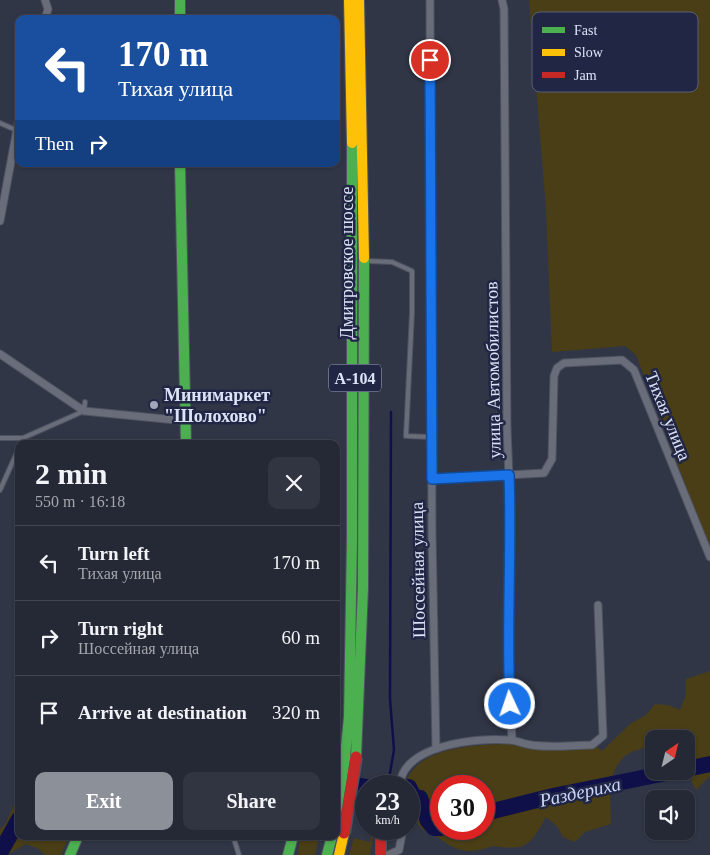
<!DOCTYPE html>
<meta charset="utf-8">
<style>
body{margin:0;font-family:"Times New Roman",serif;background:#313441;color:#f1f3f6;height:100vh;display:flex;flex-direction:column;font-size:19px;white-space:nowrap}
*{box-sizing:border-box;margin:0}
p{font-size:16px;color:#a3a6ad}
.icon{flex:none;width:28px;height:28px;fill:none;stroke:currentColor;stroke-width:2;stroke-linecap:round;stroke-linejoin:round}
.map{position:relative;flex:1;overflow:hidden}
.drawer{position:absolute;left:15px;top:440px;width:325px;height:400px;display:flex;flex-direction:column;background:#252835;border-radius:10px;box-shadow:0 1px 4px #0004,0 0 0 1px #424450}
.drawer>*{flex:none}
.banner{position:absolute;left:15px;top:15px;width:325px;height:152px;border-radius:10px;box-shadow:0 1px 4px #0004,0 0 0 1px #424450;background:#1a4fa0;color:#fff;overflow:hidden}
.needle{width:32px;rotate:35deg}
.fabs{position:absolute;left:645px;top:730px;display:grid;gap:10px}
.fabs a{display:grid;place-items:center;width:50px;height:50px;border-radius:10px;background:#252835;box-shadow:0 1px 4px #0004,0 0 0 1px #424450;font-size:25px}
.speed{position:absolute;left:355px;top:775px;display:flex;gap:10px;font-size:25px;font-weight:700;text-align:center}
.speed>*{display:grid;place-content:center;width:65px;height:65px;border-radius:50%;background:#252835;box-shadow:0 1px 4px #0004,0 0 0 1px #424450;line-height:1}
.speed small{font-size:12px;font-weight:400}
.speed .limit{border:8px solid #d22;background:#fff;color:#111}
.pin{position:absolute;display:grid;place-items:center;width:42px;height:42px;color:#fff;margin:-21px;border:2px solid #fff;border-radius:50%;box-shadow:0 1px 5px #0007}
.me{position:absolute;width:55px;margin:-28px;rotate:357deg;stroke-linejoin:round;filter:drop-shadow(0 0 4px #0008)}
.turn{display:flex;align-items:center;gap:18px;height:105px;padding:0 20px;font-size:22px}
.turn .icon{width:65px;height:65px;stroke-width:2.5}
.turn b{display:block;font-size:35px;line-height:42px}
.then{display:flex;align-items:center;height:48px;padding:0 20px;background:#0003;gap:10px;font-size:19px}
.round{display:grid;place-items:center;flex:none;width:52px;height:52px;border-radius:10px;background:#313441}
.summary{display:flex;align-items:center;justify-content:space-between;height:85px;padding:0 20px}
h1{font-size:30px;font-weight:700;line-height:38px}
.button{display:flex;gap:10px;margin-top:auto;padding:10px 20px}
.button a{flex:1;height:58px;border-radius:10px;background:#8c9099;color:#fff;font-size:20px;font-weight:700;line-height:58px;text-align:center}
.button a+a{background:#313441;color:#f1f3f6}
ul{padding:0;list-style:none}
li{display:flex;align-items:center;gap:15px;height:75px;padding:0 20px;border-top:1px solid #424450}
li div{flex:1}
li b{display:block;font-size:19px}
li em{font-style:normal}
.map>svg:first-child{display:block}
</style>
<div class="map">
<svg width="710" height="855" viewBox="0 0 710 855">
<rect width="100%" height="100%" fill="#313647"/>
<path fill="#493e15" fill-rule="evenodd" d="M529 0H710V550L636 355 625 346 552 352 546 209Z
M710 671V776L696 790C686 773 686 758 686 739H654V743C645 749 634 749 625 756 605 774 611 800 611 824L585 832 575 842 563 837 557 826 546 817C530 845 528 851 493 846 468 855 457 852 436 836 432 833 426 832 422 829 411 818 409 801 409 786H405C413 748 472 745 504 744 516 744 529 748 542 748 560 748 578 747 596 746L602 751 630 724 646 715 655 704 668 705 680 710 686 695V679ZM441 786H484V829H441Z
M19 792V836H69L61 855H45L39 849 26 844 7 855H0V829C8 825 14 802 19 792Z
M371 829H374L370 855H349L354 838 370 842Z
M300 836H319L315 855H298Z"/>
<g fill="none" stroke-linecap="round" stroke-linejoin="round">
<path stroke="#0f104a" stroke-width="2.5" d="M390 773 394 750 390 699 391 412
M389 786 390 776"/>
<path stroke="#0f104a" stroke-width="16" d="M686 769 710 764
M338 782 366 787
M375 786H382
M409 787 414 797 420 798 428 821 434 828H441
M484 809 489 812 553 796 676 771
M0 853 19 819"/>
<g stroke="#4e5260" stroke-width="6">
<path id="lane" d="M0 123 16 130
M367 261 392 262 412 271V313L406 436 431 437
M0 438H23L21 444
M23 438 84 411 85 402
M0 490 19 448
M233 836 239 855"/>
</g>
<g stroke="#4e5260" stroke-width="9">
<path id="street" d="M45 0 48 9 45 19
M430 0 432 533 436 749
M502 0 504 9 507 428 510 502 508 652 512 740
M0 221 19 118
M0 354 84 411 186 421
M432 479 544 473 552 459 554 376 557 368 564 363 622 360 634 370 710 557
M400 786C401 745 478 737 509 740 516 740 523 744 531 745 550 748 572 745 592 745L603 736 598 605
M388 855 399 850 403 829"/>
</g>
<g stroke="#4e5260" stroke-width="12">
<path id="fast" d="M180 0V19
M180 164 186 444
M345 756 349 717 352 538V143
M356 757 363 588 364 258
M342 800 358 803 366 808
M70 855 78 836
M288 855 293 836
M327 855 332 836"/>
</g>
<g stroke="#4e5260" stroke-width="12">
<path id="slow" d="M349 0 352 143
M359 0 364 258
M339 855 344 833"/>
</g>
<g stroke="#4e5260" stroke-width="12">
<path id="jam" d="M381 829V855"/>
</g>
<use href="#lane" stroke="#696d7a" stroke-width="4"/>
<use href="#street" stroke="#696d7a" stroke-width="7"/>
<use href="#fast" stroke="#4caf50" stroke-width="10"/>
<use href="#slow" stroke="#ffc107" stroke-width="10"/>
<use href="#jam" stroke="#c62828" stroke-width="10"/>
<g stroke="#4e5260" stroke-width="14" stroke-linecap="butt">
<path id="fast-bridge" d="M336 810 345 756"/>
</g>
<g stroke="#4e5260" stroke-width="14" stroke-linecap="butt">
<path id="jam-bridge" d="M344 833 356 757"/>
</g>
<use href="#fast-bridge" stroke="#4caf50" stroke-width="11"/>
<use href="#jam-bridge" stroke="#c62828" stroke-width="11"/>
</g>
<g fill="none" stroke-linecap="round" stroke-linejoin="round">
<g stroke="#114b97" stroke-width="12">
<path id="route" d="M430 60 432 479 509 475C512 551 506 628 510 704"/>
</g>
<use href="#route" stroke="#1a73e8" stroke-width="9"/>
</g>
<circle fill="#a1a6b9" stroke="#202644" stroke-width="2" cx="154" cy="405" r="5"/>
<g text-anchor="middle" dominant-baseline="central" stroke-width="5" stroke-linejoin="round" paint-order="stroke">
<rect fill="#202644" stroke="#a4aac1" stroke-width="1" x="329" y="364.5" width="52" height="27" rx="4"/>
<g font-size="16" font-weight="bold" fill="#dde3f6">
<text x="355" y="378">А-104</text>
</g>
<g font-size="18" fill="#dde3f6" stroke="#202644">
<text transform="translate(347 263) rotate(-90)">Дмитровское шоссе</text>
<text transform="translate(493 370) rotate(-91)">улица Автомобилистов</text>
<text transform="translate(668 416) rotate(68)">Тихая улица</text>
<text transform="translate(418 570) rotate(-91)">Шоссейная улица</text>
</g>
<g font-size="18" font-weight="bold" fill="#dde3f6" stroke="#202644" text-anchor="start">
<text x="164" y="395">Минимаркет<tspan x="164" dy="21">"Шолохово"</tspan></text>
</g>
<g font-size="19" font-style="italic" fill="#cbd7fe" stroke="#202644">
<text transform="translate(580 792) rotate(-12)">Раздериха</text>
</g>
</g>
<rect x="532" y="12" width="166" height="80" rx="8" fill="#202644" stroke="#595f79" stroke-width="1"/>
<rect x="542" y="27" width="23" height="6" fill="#4caf50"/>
<rect x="542" y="49" width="23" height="7" fill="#ffc107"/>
<rect x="542" y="72" width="23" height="6" fill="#c62828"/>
<g font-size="14" fill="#dde3f6">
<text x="574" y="35">Fast</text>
<text x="574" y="57">Slow</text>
<text x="574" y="80">Jam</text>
</g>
</svg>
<div class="fabs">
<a><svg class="needle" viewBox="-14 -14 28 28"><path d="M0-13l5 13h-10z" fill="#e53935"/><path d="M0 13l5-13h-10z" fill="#a3a6ad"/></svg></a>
<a><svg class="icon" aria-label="sound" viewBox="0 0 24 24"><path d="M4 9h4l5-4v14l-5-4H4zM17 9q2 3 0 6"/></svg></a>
</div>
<div class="speed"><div>23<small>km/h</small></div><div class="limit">30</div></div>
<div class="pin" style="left:430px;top:60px;background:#d93025"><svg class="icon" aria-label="arrive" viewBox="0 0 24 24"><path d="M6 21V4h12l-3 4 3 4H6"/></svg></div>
<svg class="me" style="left:510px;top:704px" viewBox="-20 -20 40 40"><circle r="17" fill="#1a73e8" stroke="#fff" stroke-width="3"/><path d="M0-11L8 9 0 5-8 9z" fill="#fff"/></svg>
<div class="banner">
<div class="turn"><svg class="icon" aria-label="left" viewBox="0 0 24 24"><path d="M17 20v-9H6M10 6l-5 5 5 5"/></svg><div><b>170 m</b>Тихая улица</div></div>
<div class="then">Then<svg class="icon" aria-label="right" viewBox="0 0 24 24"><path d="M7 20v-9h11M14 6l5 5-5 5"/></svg></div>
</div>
<section class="drawer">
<div class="summary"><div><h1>2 min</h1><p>550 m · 16:18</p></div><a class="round"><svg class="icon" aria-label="close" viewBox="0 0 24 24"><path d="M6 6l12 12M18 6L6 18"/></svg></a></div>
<ul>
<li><svg class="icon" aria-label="left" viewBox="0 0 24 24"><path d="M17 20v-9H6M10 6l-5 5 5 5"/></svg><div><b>Turn left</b><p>Тихая улица</p></div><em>170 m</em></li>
<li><svg class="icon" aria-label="right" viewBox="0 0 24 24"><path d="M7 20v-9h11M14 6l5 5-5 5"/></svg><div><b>Turn right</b><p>Шоссейная улица</p></div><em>60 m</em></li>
<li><svg class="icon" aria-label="arrive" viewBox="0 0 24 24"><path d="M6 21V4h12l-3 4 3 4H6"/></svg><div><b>Arrive at destination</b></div><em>320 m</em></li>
</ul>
<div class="button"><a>Exit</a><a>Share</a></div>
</section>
</div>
